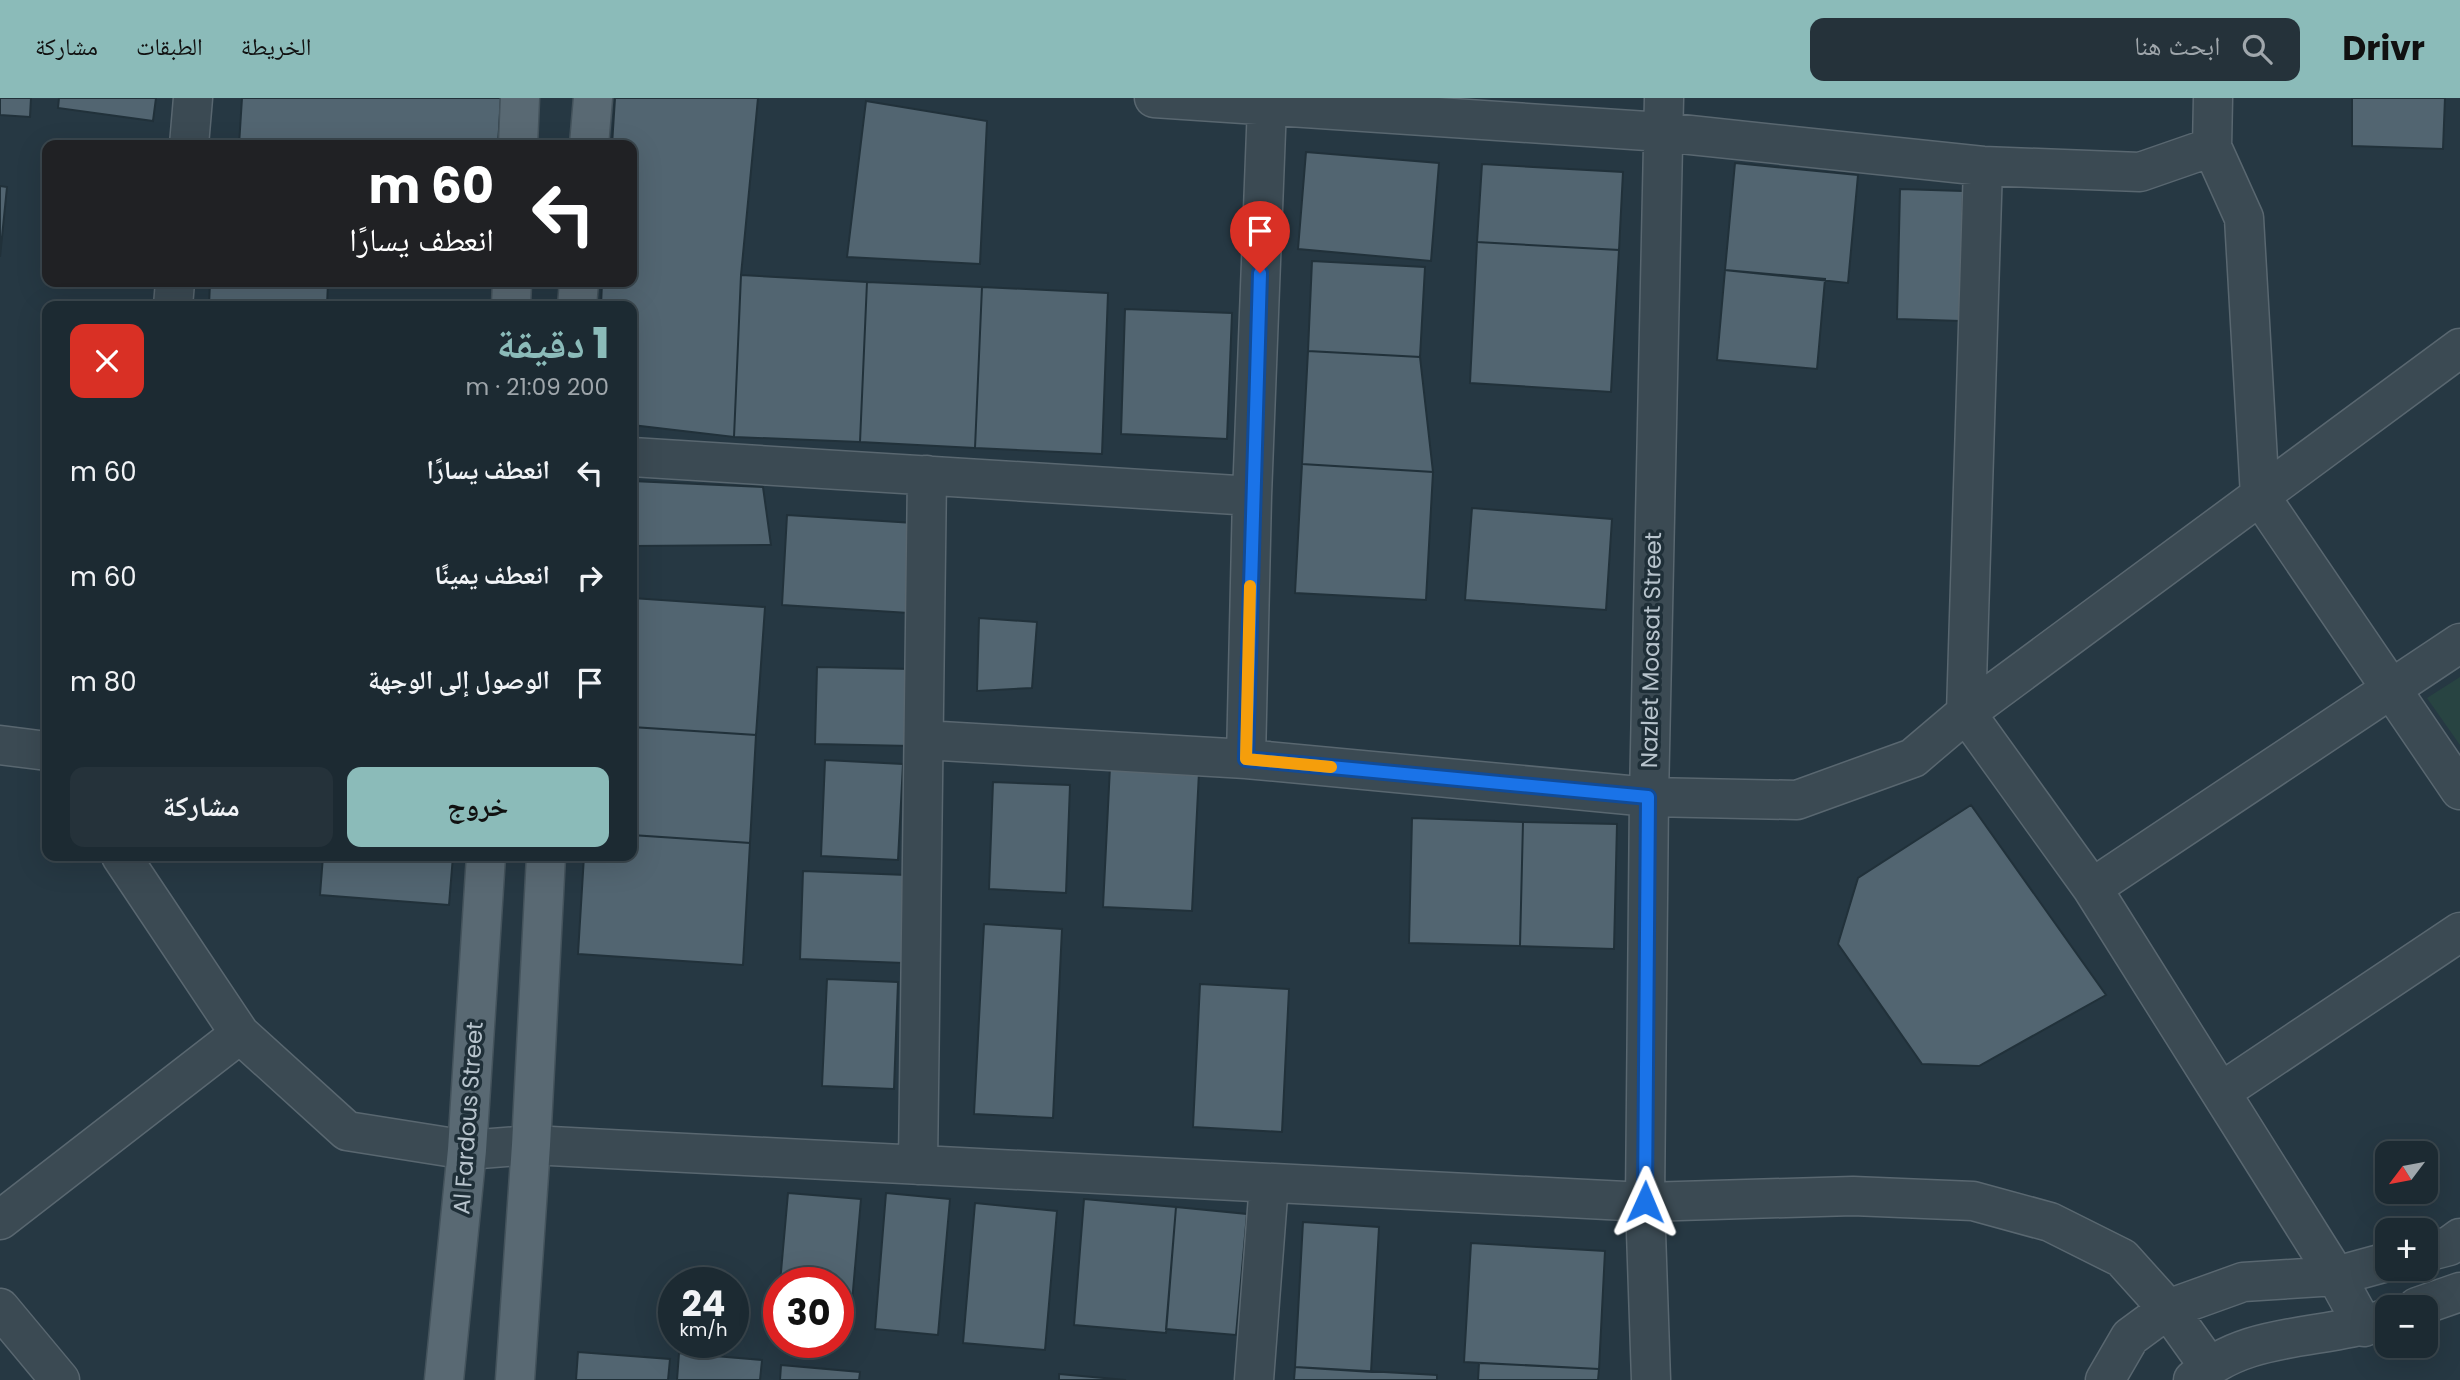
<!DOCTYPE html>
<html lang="ar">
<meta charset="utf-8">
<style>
body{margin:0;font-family:Poppins,"Noto Naskh Arabic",sans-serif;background:#25323a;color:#f1f3f6;direction:rtl;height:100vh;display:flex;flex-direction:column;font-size:26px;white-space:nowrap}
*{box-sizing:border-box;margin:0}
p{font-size:23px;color:#a0a7ac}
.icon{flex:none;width:38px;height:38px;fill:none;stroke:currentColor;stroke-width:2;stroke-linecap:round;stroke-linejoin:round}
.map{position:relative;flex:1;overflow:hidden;direction:ltr}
.side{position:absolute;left:42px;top:203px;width:595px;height:560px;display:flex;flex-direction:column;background:#1c2a32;border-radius:14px;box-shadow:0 7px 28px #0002,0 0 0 2px #3a464d;direction:rtl}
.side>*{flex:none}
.guide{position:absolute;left:42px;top:42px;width:595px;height:147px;border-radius:14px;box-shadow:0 7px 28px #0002,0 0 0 2px #3a464d;direction:rtl;background:#202124;color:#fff;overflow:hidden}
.needle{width:46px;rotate:238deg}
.fabs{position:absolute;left:2375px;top:1043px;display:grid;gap:14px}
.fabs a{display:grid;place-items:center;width:63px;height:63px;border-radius:14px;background:#1c2a32;box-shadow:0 7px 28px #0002,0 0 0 2px #3a464d;font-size:35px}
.speed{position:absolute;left:658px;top:1169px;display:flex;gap:14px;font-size:35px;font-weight:700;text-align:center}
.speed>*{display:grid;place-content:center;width:91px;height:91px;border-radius:50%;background:#1c2a32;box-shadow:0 7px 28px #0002,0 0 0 2px #3a464d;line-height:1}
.speed small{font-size:18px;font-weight:400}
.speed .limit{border:10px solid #d22;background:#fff;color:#111}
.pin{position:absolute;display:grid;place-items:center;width:60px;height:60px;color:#fff;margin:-72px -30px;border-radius:50% 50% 50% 0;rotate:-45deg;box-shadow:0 0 7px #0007}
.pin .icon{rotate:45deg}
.me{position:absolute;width:77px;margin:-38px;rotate:1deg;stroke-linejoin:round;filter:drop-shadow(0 0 5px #0008)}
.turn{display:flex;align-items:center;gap:24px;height:147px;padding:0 28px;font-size:32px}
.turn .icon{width:91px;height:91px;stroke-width:2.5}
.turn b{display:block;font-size:49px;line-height:60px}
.round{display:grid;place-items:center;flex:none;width:74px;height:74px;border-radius:14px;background:#25323a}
.headline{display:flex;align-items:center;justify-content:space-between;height:119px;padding:0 28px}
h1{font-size:42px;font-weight:800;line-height:52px;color:#8bbbb9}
.action{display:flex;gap:14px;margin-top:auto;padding:14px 28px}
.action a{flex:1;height:80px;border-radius:14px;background:#8bbbb9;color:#111;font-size:28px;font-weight:800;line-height:80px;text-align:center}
.action a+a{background:#25323a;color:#f1f3f6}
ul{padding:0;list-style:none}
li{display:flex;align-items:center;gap:21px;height:105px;padding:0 28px}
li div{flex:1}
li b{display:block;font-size:26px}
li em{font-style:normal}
header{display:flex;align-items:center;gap:42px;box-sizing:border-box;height:98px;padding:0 35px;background:#8bbbb9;color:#111}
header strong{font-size:33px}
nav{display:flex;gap:38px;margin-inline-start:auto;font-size:24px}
.search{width:490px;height:63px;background:#25323a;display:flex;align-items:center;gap:18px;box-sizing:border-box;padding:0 24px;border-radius:14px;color:#a0a7ac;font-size:26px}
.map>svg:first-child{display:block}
</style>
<header>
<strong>Drivr</strong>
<div class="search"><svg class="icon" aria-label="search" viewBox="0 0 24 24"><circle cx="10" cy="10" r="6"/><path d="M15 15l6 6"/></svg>ابحث هنا</div>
<nav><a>الخريطة</a><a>الطبقات</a><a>مشاركة</a></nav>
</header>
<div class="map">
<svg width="2460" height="1282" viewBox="0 0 2460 1282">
<rect width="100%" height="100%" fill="#263843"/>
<path fill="#284442" d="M2460 579V647L2427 600Z"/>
<path fill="#526571" stroke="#21313a" stroke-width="2" d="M0 0H31L30 19 0 17Z
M59 0H156L153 23 58 10Z
M242 0H501L498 47H239Z
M615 0H758L741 177 734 339 632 327V208H601L602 184H632V47H612Z
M2352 0H2445L2443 51 2352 48Z
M866 3 987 23 980 166 847 159Z
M1306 54 1439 65 1431 163 1298 151Z
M1735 65 1858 77 1848 185 1725 172Z
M1482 66 1623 74 1619 152 1477 144Z
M0 88 7 89 0 159Z
M1900 91 1963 93 1961 223 1897 221Z
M1477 144 1619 152 1611 294 1470 285Z
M1312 163 1425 169 1420 259 1308 253Z
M1725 172 1825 181 1817 271 1717 262Z
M741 177 867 184 860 344 734 339Z
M210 184H328L327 208H209Z
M867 184 982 189 975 350 860 344Z
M982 189 1108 195 1102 356 975 350Z
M1125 211 1232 215 1227 341 1121 336Z
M1308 253 1420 259 1433 374 1302 366Z
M1302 366 1433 374 1426 502 1295 495Z
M632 383 763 389 771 447 632 448Z
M1472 410 1612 421 1606 512 1465 502Z
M787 417 914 425 909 515 782 507Z
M632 500 765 509 756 637 632 629Z
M979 520 1037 524 1032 590 977 593Z
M817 569 912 571 911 648 815 646Z
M632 629 756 637 750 745 632 737Z
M825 662 903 666 898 762 821 758Z
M1110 669 1199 674 1192 813 1103 809Z
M993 684 1070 687 1066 795 989 791Z
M1971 707 2106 897 1979 968 1922 966 1838 846 1858 780Z
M1412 720 1523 724 1520 848 1409 845Z
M1523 724 1617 726 1614 851 1520 848Z
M632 737 750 745 743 867 578 856 584 758H632Z
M323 758H453L449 807 320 797Z
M803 773 907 777 904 865 800 861Z
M984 826 1062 831 1053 1020 974 1016Z
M827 881 898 884 894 991 822 988Z
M1200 886 1289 891 1282 1034 1193 1029Z
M788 1095 861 1101 850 1227 838 1226V1185H780Z
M886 1095 950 1101 938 1237 875 1231Z
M1084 1101 1176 1109 1166 1235 1074 1227Z
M975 1105 1057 1113 1045 1252 963 1245Z
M1176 1109 1247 1116 1236 1237 1166 1231Z
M1303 1124 1379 1129 1371 1274 1295 1269Z
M1471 1145 1605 1153 1599 1271 1464 1264Z
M578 1254 670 1261 668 1282H576Z
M679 1255 762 1262 760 1282H677Z
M1479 1265 1599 1271 1598 1282H1478Z
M781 1267 860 1274 859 1282H780Z
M1295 1269 1437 1277V1282H1294Z
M1059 1276 1126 1282H1059Z"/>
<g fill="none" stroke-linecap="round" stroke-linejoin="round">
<g stroke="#596770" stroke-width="41">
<path id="minor" d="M1154 0 1662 34 1983 68 2140 74 2212 49 2213 0
M189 47 193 0
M2212 49 2244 120 2260 398 2460 692
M1983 68 1966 615 2092 790 2336 1178 2364 1229
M173 208 175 184
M632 359 1252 398
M924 642 1246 661 1649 699 1797 702 1913 660 1966 615 2460 250
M0 647 47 653
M1246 661 1252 398 1267 7
M121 758 240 936 347 1033 467 1052 531 1047 1645 1104 1853 1098 1973 1103 2050 1124 2122 1160 2168 1211 2208 1267
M2092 790 2460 545
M2221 994 2460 834
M918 1067 927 377
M0 1122 240 936
M2426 1154 2449 1148 2460 1140
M2417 1209 2460 1194
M0 1210 60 1282
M1254 1282 1269 1085
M1651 1282 1645 1104 1649 699 1664 0
M2105 1282 2130 1239 2168 1211 2243 1184 2336 1178 2387 1164
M2193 1282C2246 1232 2323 1243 2387 1220"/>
</g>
<g stroke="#44535c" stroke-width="41">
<path id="major" d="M518 47 520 0
M589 47 593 0
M511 208 512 184
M577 208 579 184
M444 1282 467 1052 486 758
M515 1282 531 1047 546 758"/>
</g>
<use href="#minor" stroke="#3b4a53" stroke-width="38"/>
<use href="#major" stroke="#596973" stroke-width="38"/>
</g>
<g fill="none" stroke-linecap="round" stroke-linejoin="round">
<g stroke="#114b97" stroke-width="18">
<path id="route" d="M1260 175 1246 661 1648 699 1645 1104"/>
</g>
<use href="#route" stroke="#1a73e8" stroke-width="12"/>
<path stroke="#f59e0b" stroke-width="12" d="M1250 488 1246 661 1331 669"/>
</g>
<g text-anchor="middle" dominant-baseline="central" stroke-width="7" stroke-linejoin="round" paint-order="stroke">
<g font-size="23" fill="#b8c4cd" stroke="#1f2f38">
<text transform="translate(1651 552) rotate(-89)">Nazlet Moasat Street</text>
<text transform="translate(468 1020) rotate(-86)">Al Fardous Street</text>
</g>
</g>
</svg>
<div class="fabs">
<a><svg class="needle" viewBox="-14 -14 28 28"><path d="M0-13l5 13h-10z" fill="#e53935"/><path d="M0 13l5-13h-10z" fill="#a0a7ac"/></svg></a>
<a>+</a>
<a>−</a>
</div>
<div class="speed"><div>24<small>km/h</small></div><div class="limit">30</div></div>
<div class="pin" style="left:1260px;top:175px;background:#d93025"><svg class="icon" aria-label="arrive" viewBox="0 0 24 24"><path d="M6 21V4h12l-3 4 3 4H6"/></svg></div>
<svg class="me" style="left:1645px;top:1104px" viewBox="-20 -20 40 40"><path d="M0-17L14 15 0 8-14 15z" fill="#1a73e8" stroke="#fff" stroke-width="4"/></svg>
<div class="guide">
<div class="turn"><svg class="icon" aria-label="left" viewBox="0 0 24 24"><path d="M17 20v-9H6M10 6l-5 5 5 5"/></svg><div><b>60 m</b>انعطف يسارًا</div></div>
</div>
<section class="side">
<div class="headline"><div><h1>1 دقيقة</h1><p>200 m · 21:09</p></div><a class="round" style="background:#d93025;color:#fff"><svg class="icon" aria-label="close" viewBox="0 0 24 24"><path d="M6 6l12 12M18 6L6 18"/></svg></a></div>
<ul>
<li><svg class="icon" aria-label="left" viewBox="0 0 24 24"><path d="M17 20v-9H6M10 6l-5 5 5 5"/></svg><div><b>انعطف يسارًا</b></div><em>60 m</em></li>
<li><svg class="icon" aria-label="right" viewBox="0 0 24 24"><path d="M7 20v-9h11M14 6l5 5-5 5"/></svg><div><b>انعطف يمينًا</b></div><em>60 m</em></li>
<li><svg class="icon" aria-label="arrive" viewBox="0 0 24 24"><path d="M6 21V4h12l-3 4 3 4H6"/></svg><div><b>الوصول إلى الوجهة</b></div><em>80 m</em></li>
</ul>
<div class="action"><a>خروج</a><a>مشاركة</a></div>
</section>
</div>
